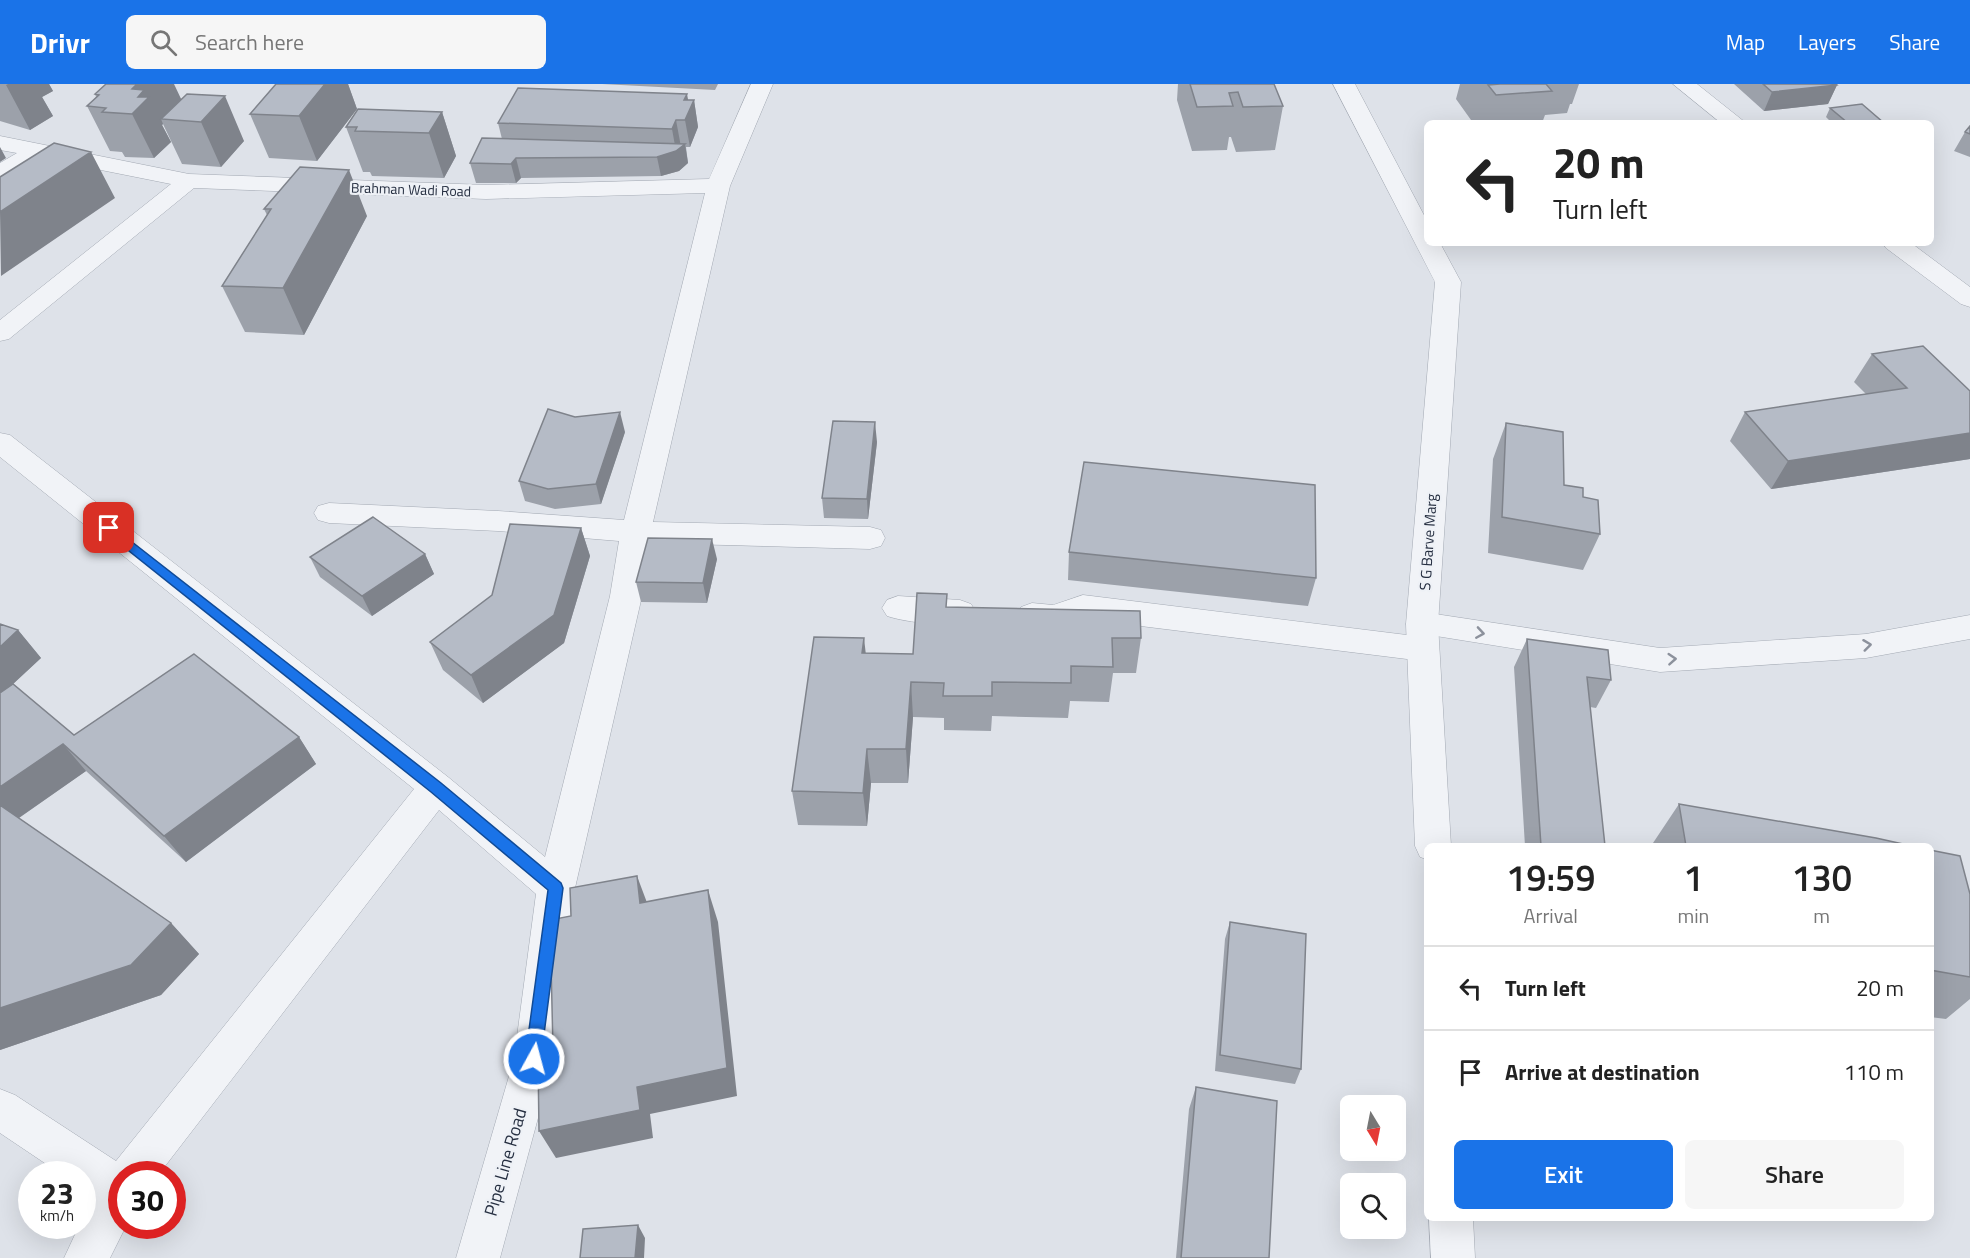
<!DOCTYPE html>
<style>
body{margin:0;font-family:"Titillium Web",sans-serif;background:#f6f6f6;color:#222;height:100vh;display:flex;flex-direction:column;font-size:22px;white-space:nowrap}
*{box-sizing:border-box;margin:0}
p{font-size:20px;color:#767676}
.icon{flex:none;width:33px;height:33px;fill:none;stroke:currentColor;stroke-width:2;stroke-linecap:round;stroke-linejoin:round}
.map{position:relative;flex:1;overflow:hidden}
.sheet{position:absolute;left:1424px;top:759px;width:510px;height:378px;display:flex;flex-direction:column;background:#fff;border-radius:9px;box-shadow:0 6px 24px #0002}
.sheet>*{flex:none}
.top-card{position:absolute;left:1424px;top:36px;width:510px;height:126px;border-radius:9px;box-shadow:0 6px 24px #0002;background:#fff;color:#222;overflow:hidden}
.needle{width:39px;rotate:170deg}
.tools{position:absolute;left:1340px;top:1011px;display:grid;gap:12px}
.tools a{display:grid;place-items:center;width:66px;height:66px;border-radius:9px;background:#fff;box-shadow:0 6px 24px #0002;font-size:30px}
.speed{position:absolute;left:18px;top:1077px;display:flex;gap:12px;font-size:30px;font-weight:700;text-align:center}
.speed>*{display:grid;place-content:center;width:78px;height:78px;border-radius:50%;background:#fff;box-shadow:0 6px 24px #0002;line-height:1}
.speed small{font-size:15px;font-weight:400}
.speed .limit{border:9px solid #d22;background:#fff;color:#111}
.pin{position:absolute;display:grid;place-items:center;width:51px;height:51px;color:#fff;margin:-26px;border-radius:12px;box-shadow:0 3px 9px #0006}
.me{position:absolute;width:66px;margin:-33px;rotate:7deg;stroke-linejoin:round;filter:drop-shadow(0 0 4px #0008)}
.turn{display:flex;align-items:center;gap:21px;height:126px;padding:0 30px;font-size:27px}
.turn .icon{width:78px;height:78px;stroke-width:2.5}
.turn b{display:block;font-size:42px;line-height:51px}
.eta{display:flex;justify-content:space-evenly;align-items:center;height:102px;text-align:center}
.eta b{font-size:36px;font-weight:600;line-height:42px}
.button{display:flex;gap:12px;margin-top:auto;padding:12px 30px}
.button a{flex:1;height:69px;border-radius:9px;background:#1a73e8;color:#fff;font-size:24px;font-weight:600;line-height:69px;text-align:center}
.button a+a{background:#f6f6f6;color:#222}
ul{padding:0;list-style:none}
li{display:flex;align-items:center;gap:18px;height:84px;padding:0 30px;border-top:2px solid #e0e0e0}
li div{flex:1}
li b{display:block;font-size:22px}
li em{font-style:normal}
header{display:flex;align-items:center;gap:36px;box-sizing:border-box;height:84px;padding:0 30px;background:#1a73e8;color:#fff}
header strong{font-size:28px}
nav{display:flex;gap:33px;margin-inline-start:auto;font-size:21px}
.search{width:420px;height:54px;background:#f6f6f6;display:flex;align-items:center;gap:15px;box-sizing:border-box;padding:0 21px;border-radius:9px;color:#767676;font-size:22px}
.map>svg:first-child{display:block}
</style>
<header>
<strong>Drivr</strong>
<div class="search"><svg class="icon" aria-label="search" viewBox="0 0 24 24"><circle cx="10" cy="10" r="6"/><path d="M15 15l6 6"/></svg>Search here</div>
<nav><a>Map</a><a>Layers</a><a>Share</a></nav>
</header>
<div class="map">
<svg width="1970" height="1174" viewBox="0 0 1970 1174">
<rect width="100%" height="100%" fill="#dee2e9"/>
<g fill="none" stroke-linecap="round" stroke-linejoin="round">
<g stroke="#a3a9b3" stroke-width="1">
<path id="minor" d="M751 0H773L730 102 653 438 870 443 881 446 885 454 881 462 870 465 650 459 642 512 575 804 554 975 500 1174H456L514 975 536 810 439 726 159 1090H122V1142H126L110 1174H64L79 1142H82V1135L94 1113 82 1105V1090H61L0 1049V1005L15 1011 116 1077 414 705 0 373V349L10 351 448 693 545 773 610 512 619 457 498 447 329 439 318 436 314 429 318 422 329 419 498 427 624 436 705 109 486 115 194 104 9 255 0 257V236L171 100 41 74 8 94 0 96V79L17 69 0 66V52L189 90 486 101 709 95Z
M1083 511 1423 553 1435 556 1439 565 1435 574 1423 577 1084 535C1060 543 1046 547 1021 539L1016 531 1021 523 1032 519 1053 521Z
M898 512 960 516 971 520 976 528 971 536C950 543 908 539 887 532L882 524 887 516Z
M1422 528 1660 564 1866 550 1970 531V555L1866 574 1660 588 1411 548 1406 540 1411 532Z"/>
</g>
<g stroke="#a3a9b3" stroke-width="1">
<path id="tertiary" d="M1333 0H1355L1426 135V159H1440L1461 198 1438 540 1451 762H1426V775L1420 773 1415 762 1406 540 1435 198Z
M1673 0H1697L1746 39H1721Z
M1883 159H1911L1970 203V223L1961 220 1886 164Z
M1429 1134H1473L1475 1174H1431Z"/>
</g>
<use href="#minor" fill="#f1f3f7" fill-rule="evenodd"/>
<use href="#tertiary" fill="#f1f3f7" fill-rule="evenodd"/>
</g>
<path fill="#9ca1aa" d="M0 0H49L53 7 42 13 53 32 30 46 0 37Z
M276 0H348L357 25 317 77 269 74 250 30Z
M602 0H718L715 6Z
M1178 0H1274L1283 22 1275 66 1236 68 1231 53H1229L1227 66 1192 67 1177 16Z
M1460 0H1579L1572 20H1570L1567 29 1545 31 1542 39H1478V36H1471L1456 15Z
M1734 0H1836L1837 1 1828 20 1764 27Z
M95 10 181 15 244 57 221 83 182 80 163 40 162 41 171 58 154 74 125 73 122 68 110 67 87 22 96 13Z
M688 16H694L698 43 690 63H686L688 79 679 87 661 92 521 94 516 99H476L470 79 502 55 498 39Z
M1830 24 1884 39H1832L1826 33Z
M442 28 456 72 444 94 372 92 370 88H363L346 43Z
M1970 42V73L1954 67 1965 48Z
M264 125 367 132 304 251 245 248 222 202 267 131Z
M1872 270 1970 349V375L1771 405 1730 357 1745 328 1866 310 1854 298Z
M1506 339 1564 401 1583 413 1600 450 1583 486 1488 469 1493 375Z
M625 348 601 420 555 425 525 417 519 397Z
M877 358 868 435 824 434 822 414Z
M581 444 590 472 564 559 483 619 443 586 430 558Z
M1069 468 1316 494 1308 522 1068 496Z
M425 470 434 490 372 532 320 493 310 473Z
M717 475 707 519 641 518 636 498Z
M947 523 1141 554 1136 589H1113L1109 618 1070 617 1068 634 992 632 991 647 944 646V634L913 633 908 699H871L867 742 798 741 792 707 866 569 913 570Z
M0 540 18 546 41 574 12 601 74 651 299 653 316 680 186 778 86 687 19 734 171 839 199 870 161 911 0 966Z
M1527 555 1611 596 1596 624 1590 623 1605 762H1525L1514 583Z
M1679 720 1912 762H1651Z
M1930 766 1970 810V915L1946 935 1930 933Z
M1230 838 1301 985 1295 1000 1215 987 1225 855Z
M1196 1003 1269 1174H1176L1189 1025Z"/>
<path fill="#7f838b" d="M8 0H49L53 7 42 13 53 32 30 46 6 1Z
M137 0H174L183 19 161 35 163 40 162 41 171 58 154 74 132 30V5Z
M325 0H348L357 25 317 77 299 32Z
M1837 1 1828 20 1764 27 1772 8Z
M687 10 690 26 694 16 698 43 690 63 685 36 684 16Z
M225 12 244 57 221 83 201 38Z
M442 28 456 72 444 94 429 49Z
M676 36 681 63 685 60 688 79 679 87 661 92 657 73 676 67 672 45Z
M0 63 6 74 0 78Z
M91 68 115 114 1 192 0 128Z
M516 74 521 94 516 99 511 80Z
M349 86 367 132 304 251 283 204Z
M620 328 625 348 601 420 596 400Z
M875 338 877 358 868 435 867 415Z
M1970 349V375L1771 405 1788 377Z
M581 444 590 472 564 559 483 619 471 591Z
M712 455 717 475 707 519 703 499Z
M425 470 434 490 372 532 362 512Z
M18 546 41 574 0 612V563Z
M864 554 868 589 862 569Z
M911 598 913 633 908 699 906 665Z
M299 653 316 680 186 778 164 752Z
M63 660 86 687 0 747V703Z
M867 665 871 699 867 742 863 709Z
M637 792 649 824 640 819Z
M708 806 718 838 737 1012 650 1030 653 1054 556 1074 539 1047 637 1003Z
M171 839 199 870 161 911 0 966V924Z
M638 1141 645 1154 644 1174H635Z"/>
<path fill="#b5bbc6" stroke="#7f838b" stroke-width="1.5" d="M106 0H137L132 5 144 6 138 13H149L132 30 102 28 106 24 87 22 99 11 95 10Z
M276 0H325L299 32 250 30Z
M1190 0H1274L1283 22 1243 23 1238 8 1229 9 1233 22 1197 23Z
M1500 0H1546L1552 7 1496 11 1488 1Z
M1763 0H1836L1837 1 1772 8Z
M518 4 687 10 684 16H694L685 36H676L672 45 498 39Z
M187 10 225 12 201 38 161 35Z
M1862 20 1884 39H1848L1830 24Z
M358 25 442 28 429 49 355 47 357 43H346Z
M1970 42V50L1965 48Z
M482 54 685 60 676 67 657 73 516 74 511 80 470 79Z
M54 59 91 68 0 128V93Z
M300 83 349 86 283 204 222 202 271 125H264Z
M1923 262 1970 307V349L1788 377 1745 328 1907 304 1872 270Z
M548 325 575 333 620 328 596 400 548 405 519 397Z
M833 337 875 338 867 415 822 414Z
M1506 339 1563 348 1564 401 1583 404V413L1598 416 1600 450 1502 433Z
M1084 378 1315 401 1316 494 1069 468Z
M373 433 425 470 362 512 310 473Z
M510 440 581 444 554 531 471 591 430 558 492 511Z
M648 454 712 455 703 499 636 498Z
M917 509 947 510 946 523 1140 527 1141 554H1112L1113 583 1071 582V599L992 598V612H943L944 599 911 598 906 665H867L863 709 792 707 814 553 864 554 862 569 913 570Z
M0 540 18 546 0 563Z
M1527 555 1608 566 1611 596 1587 593 1605 762H1541Z
M194 570 299 653 164 752 63 660 0 703V609L13 600 74 651Z
M1679 720 1876 754 1912 762H1686Z
M0 721 171 839 131 881 0 924Z
M1930 766 1960 772 1970 810V893L1930 886Z
M637 792 640 819 708 806 727 984 637 1003 640 1026 539 1047 538 975 553 965 550 836 571 832 570 804Z
M1230 838 1306 850 1301 985 1220 971Z
M1196 1003 1277 1017 1269 1174H1181Z
M638 1141 635 1174H580L583 1145Z"/>
<defs><path id="oneway-chevron" d="M-2-3.5L2.5 0L-2 3.5" fill="none" stroke-width="1.6" stroke-linecap="round" stroke-linejoin="round" transform="scale(1.5)"/></defs>
<g stroke="#8c919c">
<use href="#oneway-chevron" transform="translate(1480 549) rotate(9)"/>
<use href="#oneway-chevron" transform="translate(1867 561) rotate(-7)"/>
<use href="#oneway-chevron" transform="translate(1672 575) rotate(-4)"/>
</g>
<path fill="#1a73e8" stroke="#114b97" stroke-width="1.5" d="M109 440 441 699 561 799 563 804 540 981 534 983 528 981 525 975 548 806 431 708 104 447 103 444 104 441Z"/>
<g text-anchor="middle" dominant-baseline="central" stroke-width="4.5" stroke-linejoin="round" paint-order="stroke">
<g font-size="14" fill="#262f41" stroke="#eef1f6">
<text transform="translate(411 105) rotate(2)">Brahman Wadi Road</text>
</g>
<g font-size="15" fill="#262f41" stroke="#eef1f6">
<text transform="translate(1428 458) rotate(-86)">S G Barve Marg</text>
</g>
<g font-size="18" fill="#262f41" stroke="#eef1f6">
<text transform="translate(505 1078) rotate(-74)">Pipe Line Road</text>
</g>
</g>
</svg>
<div class="tools">
<a><svg class="needle" viewBox="-14 -14 28 28"><path d="M0-13l5 13h-10z" fill="#e53935"/><path d="M0 13l5-13h-10z" fill="#767676"/></svg></a>
<a><svg class="icon" aria-label="search" viewBox="0 0 24 24"><circle cx="10" cy="10" r="6"/><path d="M15 15l6 6"/></svg></a>
</div>
<div class="speed"><div>23<small>km/h</small></div><div class="limit">30</div></div>
<div class="pin" style="left:109px;top:444px;background:#d93025"><svg class="icon" aria-label="arrive" viewBox="0 0 24 24"><path d="M6 21V4h12l-3 4 3 4H6"/></svg></div>
<svg class="me" style="left:534px;top:975px" viewBox="-20 -20 40 40"><circle r="17" fill="#1a73e8" stroke="#fff" stroke-width="3"/><path d="M0-11L8 9 0 5-8 9z" fill="#fff"/></svg>
<div class="top-card">
<div class="turn"><svg class="icon" aria-label="left" viewBox="0 0 24 24"><path d="M17 20v-9H6M10 6l-5 5 5 5"/></svg><div><b>20 m</b>Turn left</div></div>
</div>
<section class="sheet">
<div class="eta">
<div><b>19:59</b><p>Arrival</p></div>
<div><b>1</b><p>min</p></div>
<div><b>130</b><p>m</p></div>
</div>
<ul>
<li><svg class="icon" aria-label="left" viewBox="0 0 24 24"><path d="M17 20v-9H6M10 6l-5 5 5 5"/></svg><div><b>Turn left</b></div><em>20 m</em></li>
<li><svg class="icon" aria-label="arrive" viewBox="0 0 24 24"><path d="M6 21V4h12l-3 4 3 4H6"/></svg><div><b>Arrive at destination</b></div><em>110 m</em></li>
</ul>
<div class="button"><a>Exit</a><a>Share</a></div>
</section>
</div>
